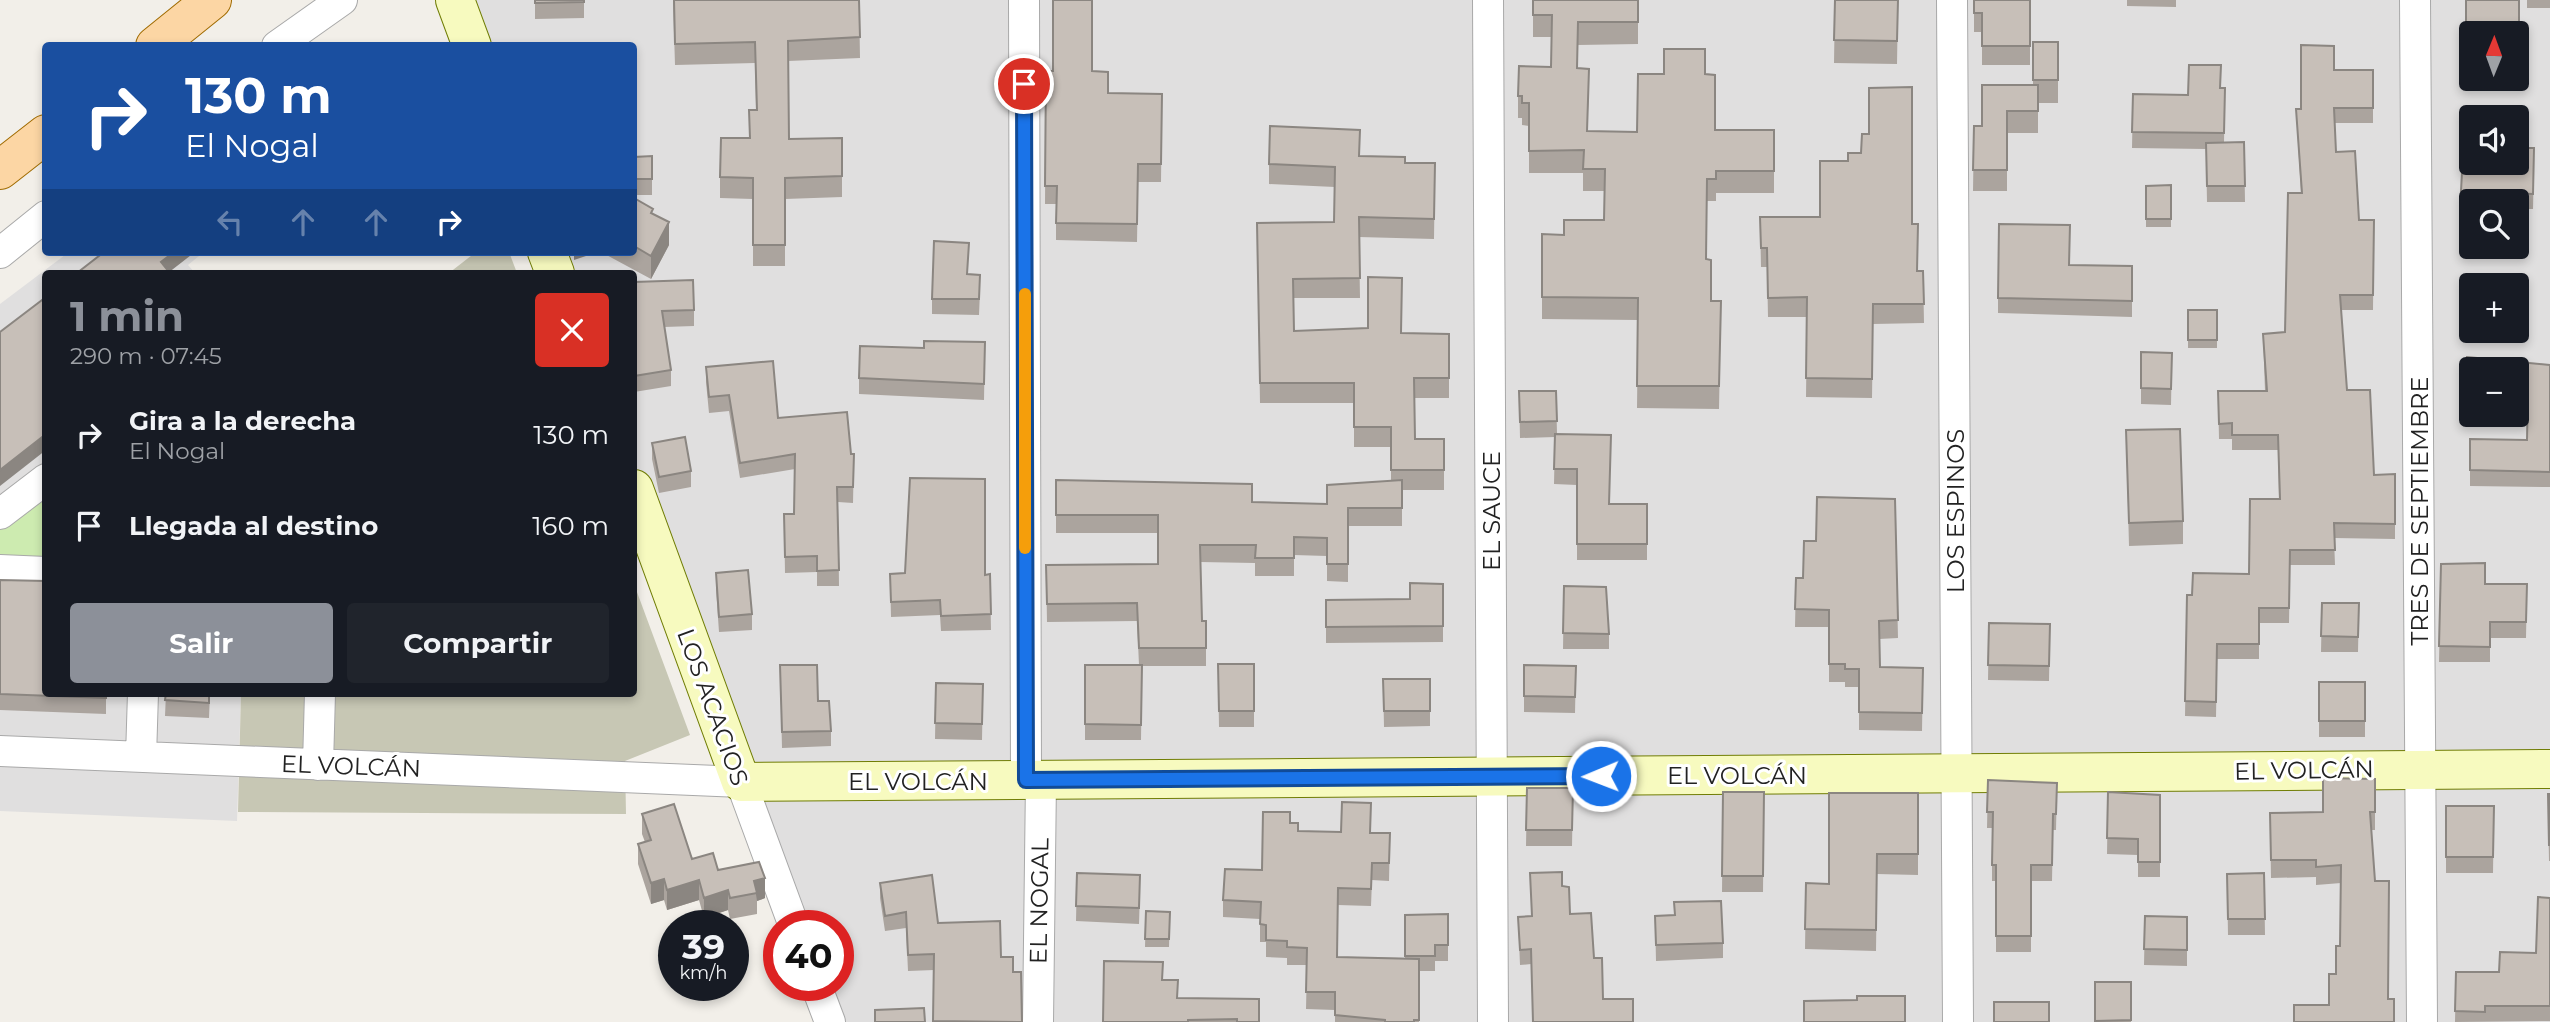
<!DOCTYPE html>
<html lang="es">
<meta charset="utf-8">
<style>
body{margin:0;font-family:Montserrat,sans-serif;background:#20242c;color:#f1f3f6;height:100vh;display:flex;flex-direction:column;font-size:26px;white-space:nowrap}
*{box-sizing:border-box;margin:0}
p{font-size:23px;color:#9ea1a6}
.icon{flex:none;width:38px;height:38px;fill:none;stroke:currentColor;stroke-width:2;stroke-linecap:round;stroke-linejoin:round}
.map{position:relative;flex:1;overflow:hidden}
.sheet{position:absolute;left:42px;top:270px;width:595px;height:427px;display:flex;flex-direction:column;background:#171b24;border-radius:7px;box-shadow:0 4px 10px #0003}
.sheet>*{flex:none}
.top-card{position:absolute;left:42px;top:42px;width:595px;height:214px;border-radius:7px;box-shadow:0 4px 10px #0003;background:#1a4fa0;color:#fff;overflow:hidden}
.needle{width:46px;rotate:1deg}
.tools{position:absolute;left:2459px;top:21px;display:grid;gap:14px}
.tools a{display:grid;place-items:center;width:70px;height:70px;border-radius:7px;background:#171b24;box-shadow:0 4px 10px #0003;font-size:35px}
.speed{position:absolute;left:658px;top:910px;display:flex;gap:14px;font-size:35px;font-weight:700;text-align:center}
.speed>*{display:grid;place-content:center;width:91px;height:91px;border-radius:50%;background:#171b24;box-shadow:0 4px 10px #0003;line-height:1}
.speed small{font-size:18px;font-weight:400}
.speed .limit{border:10px solid #d22;background:#fff;color:#111}
.pin{position:absolute;display:grid;place-items:center;width:60px;height:60px;color:#fff;margin:-30px;border:4px solid #fff;border-radius:50%;box-shadow:0 2px 7px #0007}
.me{position:absolute;width:77px;margin:-38px;rotate:269deg;stroke-linejoin:round;filter:drop-shadow(0 0 5px #0008)}
.turn{display:flex;align-items:center;gap:24px;height:147px;padding:0 28px;font-size:32px}
.turn .icon{width:91px;height:91px;stroke-width:2.5}
.turn b{display:block;font-size:49px;line-height:60px}
.lanes{display:flex;align-items:center;height:66px;padding:0 28px;background:#0003;justify-content:center;gap:35px;direction:ltr}
.lanes .off{opacity:.35}
.round{display:grid;place-items:center;flex:none;width:74px;height:74px;border-radius:7px;background:#20242c}
.overview{display:flex;align-items:center;justify-content:space-between;height:119px;padding:0 28px}
h1{font-size:42px;font-weight:700;line-height:52px;color:#8c9099}
.cta{display:flex;gap:14px;margin-top:auto;padding:14px 28px}
.cta a{flex:1;height:80px;border-radius:7px;background:#8c9099;color:#fff;font-size:28px;font-weight:700;line-height:80px;text-align:center}
.cta a+a{background:#20242c;color:#f1f3f6}
ul{padding:0;list-style:none}
li{display:flex;align-items:center;gap:21px;height:91px;padding:0 28px}
li div{flex:1}
li b{display:block;font-size:26px}
li em{font-style:normal}
.map>svg:first-child{display:block}
</style>
<div class="map">
<svg width="2550" height="1022" viewBox="0 0 2550 1022">
<rect width="100%" height="100%" fill="#f2efe9"/>
<path fill="#e0dfdf" fill-rule="evenodd" d="M473 0H2550V1022H827L814 985H838V926H793L634 464V273H567L560 252H634V46L489 45ZM2471 33H2516V79H2471ZM2471 117H2516V163H2471ZM2471 201H2516V247H2471ZM2471 285H2516V331H2471ZM2471 369H2516V415H2471Z
M69 252H204L188 265 195 273H46V693H241L237 821 0 811V304Z"/>
<path fill="#c7c7b4" d="M476 252H509L517 273H449Z
M634 584 690 735 625 761 626 814 238 812 241 693H634Z"/>
<path fill="#cdebb0" d="M45 490V560L0 559V526Z"/>
<g fill="none" stroke-linecap="round" stroke-linejoin="round">
<g stroke="#a9a9a9" stroke-width="32">
<path id="street" d="M1024 0 1026 780
M1488 0 1493 1022
M1952 0 1958 1022
M2415 0 2422 1022
M277 46 342 0
M0 253 46 216
M0 514 46 479
M0 570 46 572
M0 751 741 782 794 926
M141 757 143 693
M318 765 320 693
M816 985 830 1022
M1038 1022 1041 780"/>
</g>
<g stroke="#707d05" stroke-width="40">
<path id="secondary" d="M455 0 472 46
M547 252 555 273
M634 489 741 782 2550 769"/>
</g>
<g stroke="#a06b00" stroke-width="40">
<path id="primary" d="M155 46 212 0
M0 170 46 134"/>
</g>
<use href="#street" stroke="#fff" stroke-width="30"/>
<use href="#secondary" stroke="#f7fabf" stroke-width="38"/>
<use href="#primary" stroke="#fcd6a4" stroke-width="38"/>
</g>
<path fill="#aba49e" d="M535 0H584V18L535 19Z
M673 0H859L860 58 788 61 789 139 842 138V197L785 199V266H753V199L720 198V177L749 138 756 110 755 63 675 65Z
M1533 0H1638V44L1578 45 1577 68 1589 91 1587 131 1637 132 1705 74 1715 130H1774V193H1716V201H1707L1706 259 1711 301H1721L1719 409 1637 408 1638 320 1542 319V234L1564 235 1604 220V191H1583V173H1529V126L1522 125V118H1518V96L1551 67 1552 37H1533Z
M1835 0H1898L1897 64 1834 63Z
M1974 0H2030V65H1982V32H1974Z
M2127 0H2176V7L2127 6Z
M2466 0H2519V47H2516V33H2471V47L2466 48Z
M2527 0H2550V8H2527Z
M2033 42H2058V103H2038V133H2007V191H1973L1974 126H1982L2033 85Z
M2373 70V123H2335L2336 152 2359 220H2374L2373 310H2341L2347 390 2374 475 2395 474V539L2334 538 2335 565H2290L2289 623H2259V659H2217L2216 717 2185 716 2187 595H2192L2249 574 2279 499 2278 450H2232V439H2219L2218 391H2265L2263 334 2285 332 2301 193 2296 109H2301Z
M1046 71H1092L1108 93 1162 94 1161 182H1138L1137 242 1056 240V204H1045Z
M2220 88H2225L2224 142H2244L2245 202H2207L2206 149 2132 148 2133 94 2188 95Z
M652 156V195H634V157Z
M1360 156 1405 163H1435L1434 239 1359 237 1360 298H1294V331L1449 334V398H1415V439H1444V490H1402V526H1348V582L1327 581V556L1294 555V576H1255V563L1200 562 1202 621H1206V666H1142L1141 740H1085V665H1139L1137 621 1047 622 1046 565 1158 564V533H1056V480L1252 502 1327 504 1391 481V447H1354V403H1260L1257 223 1334 222 1335 187 1269 184V164Z
M2534 164 2533 209H2516V201H2471V207H2461V191Z
M2171 185V227H2146V186Z
M634 198 653 214 669 245 651 279 601 252H634Z
M1760 217 1912 224 1918 271H1923L1924 323 1873 324 1872 398 1806 397 1807 317H1768L1767 267H1761Z
M2070 265 2132 266V317L1998 313V298Z
M968 274 980 291 979 315 932 314V299Z
M634 282 694 310V326L664 327 671 370V386L634 392Z
M2188 310H2217V348H2188Z
M985 342 984 400 859 394V378L924 348Z
M2141 352 2172 353 2171 405 2141 404Z
M2467 357 2550 365V487L2470 486V439L2527 440 2528 403H2516V369H2471V401H2466Z
M706 367 778 418 851 454H854L853 503 838 502 839 586H817V572L785 573 784 514H794L795 469 740 478 729 411 709 413 706 382Z
M1519 391H1556L1557 434 1610 504H1647V560H1577V485L1554 484 1555 437 1520 438Z
M2126 430 2183 521V544L2129 546Z
M652 443 691 471V487L659 493 652 459Z
M1895 499 1898 638 1879 639 1880 667 1923 668 1922 731 1859 730V687H1845V682H1829V627H1795L1796 578H1803Z
M2441 564 2485 584H2527L2526 638H2490V662H2439Z
M716 573 752 614V630L719 632 716 589Z
M890 574H990L991 630 941 631 940 615 891 617Z
M0 580 106 693V714L0 710Z
M1443 584V642L1326 643V600L1410 599Z
M1564 586 1609 634V649H1563Z
M2322 603H2359L2358 652H2321Z
M1989 623 2050 624 2049 681 1988 680Z
M1218 664H1254V727H1219Z
M780 665 818 701 831 731V746L782 748Z
M1524 665 1576 666 1575 713 1524 712Z
M1383 679H1430V726L1384 727Z
M2319 682H2365V737H2319Z
M936 683 983 684 982 740 935 739Z
M166 693H210L209 718 165 716Z
M2375 779V830H2371L2329 1005 2336 974 2340 946 2341 883 2316 885V877L2271 878 2270 813 2323 812Z
M1988 780 2057 783 2056 830H2053L2052 881H2031V952H1996V881H1992V828H1987Z
M1527 788H1573L1572 846H1526Z
M1723 792H1764L1763 892H1722Z
M2108 792 2160 795V877H2138V855L2107 854Z
M1918 793V875L1877 874 1876 951 1805 949 1806 883 1829 884Z
M2550 794V861H2549L2548 810Z
M2446 806H2494L2493 873H2446Z
M642 814 692 859 718 870 765 898 757 901V914L730 919 728 910 704 918 699 900 667 910 664 900 651 904 638 864V844L645 842 642 834Z
M1290 823 1298 831 1390 833 1389 881 1372 880 1371 906 1338 905 1337 957 1405 958V915L1448 914V961H1435V971H1419V1022H1335V1010L1306 1009 1307 965H1287V958L1266 957V942H1260V919L1223 917V900L1262 870Z
M1077 873 1140 891 1139 924 1076 921Z
M1530 873 1562 886 1570 914 1594 958 1603 999 1633 1022 1531 964 1520 965 1518 917 1532 916Z
M2264 873 2265 935H2228L2227 874Z
M880 883 938 923 1001 957 1013 972 1022 1022H933L934 970 908 971 906 928 885 931 880 898Z
M2550 898V1021L2455 1022 2456 972H2499L2536 953Z
M1674 902 1723 943V958L1656 961 1655 916 1674 915Z
M1146 911 1170 912 1169 947H1145Z
M2145 916 2187 917V966L2144 965Z
M1163 980 1178 998 1259 1022H1103Z
M2095 982H2131V1022H2095Z"/>
<path fill="#8b8681" d="M669 222V245L651 279V256Z
M174 252H195L168 273 161 262Z
M574 252H598L574 260Z
M46 434V450L0 486V470Z
M765 878V898L757 901 754 881Z
M664 879V900L651 904V883Z
M699 880V900L667 910V890Z
M728 890V910L704 918V898Z"/>
<path fill="#c7bfb8" stroke="#8b8681" stroke-width="2" d="M535 0H584V2L535 3Z
M674 0H859L860 37 788 41 789 139 842 138V176L785 178V245H753V178L720 177 721 138H750L749 110H757L755 42 675 44Z
M1053 0H1092V71L1108 72V93L1162 94 1161 164H1138L1137 224 1056 223 1057 186H1045L1046 71H1053Z
M1533 0H1638V22H1578L1577 68 1589 69 1587 131 1637 132 1638 74H1664V49H1705V74L1715 75V130H1774V171H1716V179H1707L1706 259 1711 260V301H1721L1719 386H1637L1638 298 1542 297V234L1564 235V220H1604L1605 169H1583L1584 150 1529 151V103H1522V96H1518L1519 66 1551 67 1552 15H1533Z
M1835 0H1898L1897 41 1834 40Z
M1974 0H2030V46H1982V13H1974Z
M2466 0H2519V31L2466 32Z
M2033 42H2058V80H2033Z
M2301 45 2334 46V70H2373V108H2334L2336 152 2355 151 2359 220H2374L2373 295H2340L2347 390H2370L2374 475 2395 474V524L2334 523 2335 550H2290L2289 608H2259V644H2217L2216 702 2185 701 2187 595H2192L2193 573 2249 574 2250 499H2280L2278 435H2232V423L2219 424 2218 391H2267L2263 334 2285 332 2288 193H2302L2296 109H2301Z
M2189 65H2221L2220 88H2225L2224 133 2132 132 2133 94 2188 95Z
M1982 85H2038V111H2007V170H1973L1974 126H1982Z
M1912 87V224H1918L1917 271H1923L1924 304H1873L1872 379 1806 378 1807 297 1768 298 1767 248H1761L1760 217H1820V161H1848V153H1861L1862 134H1869V88Z
M1270 126 1360 130 1359 156 1405 157V163H1435L1434 219 1359 217 1360 278 1293 279 1294 331 1368 328V277L1402 278 1401 333 1449 334V378H1414L1415 439H1444V470H1391V427H1354V383H1260L1257 223 1334 222 1335 167 1269 164Z
M2244 142 2245 186H2207L2206 143Z
M2516 148H2534L2533 194 2461 191 2463 153H2471V163H2516Z
M652 156V179H634V157Z
M2171 185V219H2146V186Z
M634 198 653 209 651 213 669 222 651 256 634 246Z
M1999 224 2070 225 2069 265 2132 266V301L1998 298Z
M934 241 969 243 967 274 980 275 979 299H932Z
M104 252H174L161 262 170 273H77Z
M693 280 694 310 662 311 671 370 634 376V282Z
M46 297V434L0 470V332Z
M2188 310H2217V340H2188Z
M924 341 985 342 984 384 859 378 860 346 924 348Z
M2141 352 2172 353 2171 389 2141 388Z
M2467 357 2550 365V472L2470 470V439L2527 440 2528 388 2516 387V369H2471V386H2466Z
M773 361 778 418 847 412 851 454H854L853 487H837L839 570 817 571V556L785 557 784 514H794L795 454 740 463 729 395 709 397 706 367Z
M1519 391H1556L1557 421 1520 422Z
M2180 429 2183 521 2129 523 2126 430Z
M1555 434 1611 435 1609 504H1647V544H1577V469H1554Z
M685 437 691 471 659 477 652 443Z
M910 478 985 479V575L990 574 991 614 941 616 940 600 891 602 890 574 905 573Z
M1056 480 1252 484V502L1327 504V485L1402 480V508H1348V564H1327V538L1294 537V558H1255L1256 545H1200L1202 621H1206V648H1139L1137 603 1047 604 1046 565 1158 564V515H1056Z
M1817 497 1895 499 1898 620 1879 621 1880 667 1923 668 1922 713 1859 712V669H1845V664H1829V610L1795 609 1796 578H1803L1804 541H1816Z
M2485 563V584H2527L2526 622H2490V647L2439 646 2441 564Z
M748 570 752 614 719 617 716 573Z
M0 580 46 581V693H106V698L0 694Z
M1410 583 1443 584V626L1326 627V600L1410 599Z
M1564 586 1606 587 1609 634 1563 633Z
M2322 603H2359L2358 637 2321 636Z
M1989 623 2050 624 2049 666 1988 665Z
M1218 664H1254V711H1219Z
M780 665H817L818 701H829L831 731 782 732Z
M1085 665H1142L1141 725 1085 724Z
M1524 665 1576 666 1575 697 1524 696Z
M1383 679H1430V711H1384Z
M2319 682H2365V721H2319Z
M936 683 983 684 982 724 935 723Z
M166 693H209V703L165 700Z
M2323 778 2375 779V812H2370L2375 881H2389L2388 999H2394V1022H2294V1005H2329V974H2336V946H2340L2341 865 2316 867V860H2271L2270 813 2323 812Z
M1988 780 2057 783 2056 814H2053L2052 865H2031V936H1996V865H1992L1993 812H1987Z
M1527 788H1573L1572 830H1526Z
M1723 792H1764L1763 876H1722Z
M2108 792 2160 795V862H2138V839L2107 838Z
M1829 793H1918V854H1877L1876 930 1805 929 1806 883 1829 884Z
M2548 794H2550V845H2549Z
M1342 802 1371 803 1370 833H1390L1389 863H1372L1371 889 1338 888 1337 957 1419 959V1020H1414V1022H1385V1020L1335 1015V992H1306L1307 948 1287 947V941L1266 940V925L1260 924 1261 902 1223 900 1225 869 1262 870 1263 812H1290V823H1298V831L1341 832Z
M674 804 692 859 713 853 718 870 759 862 765 878 754 881 757 893 730 898 728 890 704 898 699 880 667 890 664 879 651 883 638 844 651 840 642 814Z
M2446 806H2494L2493 857H2446Z
M1562 872V886L1569 887 1570 914 1591 913 1594 958H1602L1603 999H1633V1022H1533L1531 949 1520 950 1518 917 1532 916 1530 873Z
M1077 873 1140 875 1139 908 1076 906Z
M2264 873 2265 919H2228L2227 874Z
M932 875 938 923 1000 921 1001 957H1013V972H1021L1022 1022 933 1021 934 954 908 955 906 912 885 916 880 883Z
M2538 897 2550 898V1006H2485V1012L2455 1011 2456 972H2499L2500 952 2536 953Z
M1721 901 1723 943 1656 945 1655 916 1675 915 1674 902Z
M1146 911 1170 912 1169 939H1145Z
M1448 914V945H1435V956H1405V915Z
M2145 916 2187 917V950L2144 949Z
M1104 961 1163 962 1162 980H1178L1177 998 1259 999V1022H1237V1019L1188 1020V1022H1103Z
M2095 982H2131V1020L2095 1021Z
M1857 996H1905V1022H1804V1001L1857 1000Z
M1994 1002H2049V1022H1994Z
M924 1008 925 1022H875V1010Z"/>
<g fill="none" stroke-linecap="round" stroke-linejoin="round">
<g stroke="#114b97" stroke-width="18">
<path id="route" d="M1024 84 1026 780 1601 776"/>
</g>
<use href="#route" stroke="#1a73e8" stroke-width="12"/>
<path stroke="#f59e0b" stroke-width="12" d="M1025 294V548"/>
</g>
<g text-anchor="middle" dominant-baseline="central" stroke-width="6" stroke-linejoin="round" paint-order="stroke">
<g font-size="24" fill="#222" stroke="#fff">
<text transform="translate(1491 511) rotate(-90)">EL SAUCE</text>
<text transform="translate(1955 511) rotate(-90)">LOS ESPINOS</text>
<text transform="translate(2419 511) rotate(-90)">TRES DE SEPTIEMBRE</text>
<text transform="translate(713 707) rotate(70)">LOS ACACIOS</text>
<text transform="translate(351 766) rotate(2)">EL VOLCÁN</text>
<text transform="translate(2304 770) rotate(-1)">EL VOLCÁN</text>
<text x="1737" y="775">EL VOLCÁN</text>
<text x="918" y="781">EL VOLCÁN</text>
<text transform="translate(1039 901) rotate(-89)">EL NOGAL</text>
</g>
</g>
</svg>
<div class="tools">
<a><svg class="needle" viewBox="-14 -14 28 28"><path d="M0-13l5 13h-10z" fill="#e53935"/><path d="M0 13l5-13h-10z" fill="#9ea1a6"/></svg></a>
<a><svg class="icon" aria-label="sound" viewBox="0 0 24 24"><path d="M4 9h4l5-4v14l-5-4H4zM17 9q2 3 0 6"/></svg></a>
<a><svg class="icon" aria-label="search" viewBox="0 0 24 24"><circle cx="10" cy="10" r="6"/><path d="M15 15l6 6"/></svg></a>
<a>+</a>
<a>−</a>
</div>
<div class="speed"><div>39<small>km/h</small></div><div class="limit">40</div></div>
<div class="pin" style="left:1024px;top:84px;background:#d93025"><svg class="icon" aria-label="arrive" viewBox="0 0 24 24"><path d="M6 21V4h12l-3 4 3 4H6"/></svg></div>
<svg class="me" style="left:1601px;top:776px" viewBox="-20 -20 40 40"><circle r="17" fill="#1a73e8" stroke="#fff" stroke-width="3"/><path d="M0-11L8 9 0 5-8 9z" fill="#fff"/></svg>
<div class="top-card">
<div class="turn"><svg class="icon" aria-label="right" viewBox="0 0 24 24"><path d="M7 20v-9h11M14 6l5 5-5 5"/></svg><div><b>130 m</b>El Nogal</div></div>
<div class="lanes"><svg class="icon off" aria-label="left" viewBox="0 0 24 24"><path d="M17 20v-9H6M10 6l-5 5 5 5"/></svg><svg class="icon off" aria-label="ahead" viewBox="0 0 24 24"><path d="M12 20V5M6 11l6-6 6 6"/></svg><svg class="icon off" aria-label="ahead" viewBox="0 0 24 24"><path d="M12 20V5M6 11l6-6 6 6"/></svg><svg class="icon" aria-label="right" viewBox="0 0 24 24"><path d="M7 20v-9h11M14 6l5 5-5 5"/></svg></div>
</div>
<section class="sheet">
<div class="overview"><div><h1>1 min</h1><p>290 m · 07:45</p></div><a class="round" style="background:#d93025;color:#fff"><svg class="icon" aria-label="close" viewBox="0 0 24 24"><path d="M6 6l12 12M18 6L6 18"/></svg></a></div>
<ul>
<li><svg class="icon" aria-label="right" viewBox="0 0 24 24"><path d="M7 20v-9h11M14 6l5 5-5 5"/></svg><div><b>Gira a la derecha</b><p>El Nogal</p></div><em>130 m</em></li>
<li><svg class="icon" aria-label="arrive" viewBox="0 0 24 24"><path d="M6 21V4h12l-3 4 3 4H6"/></svg><div><b>Llegada al destino</b></div><em>160 m</em></li>
</ul>
<div class="cta"><a>Salir</a><a>Compartir</a></div>
</section>
</div>
